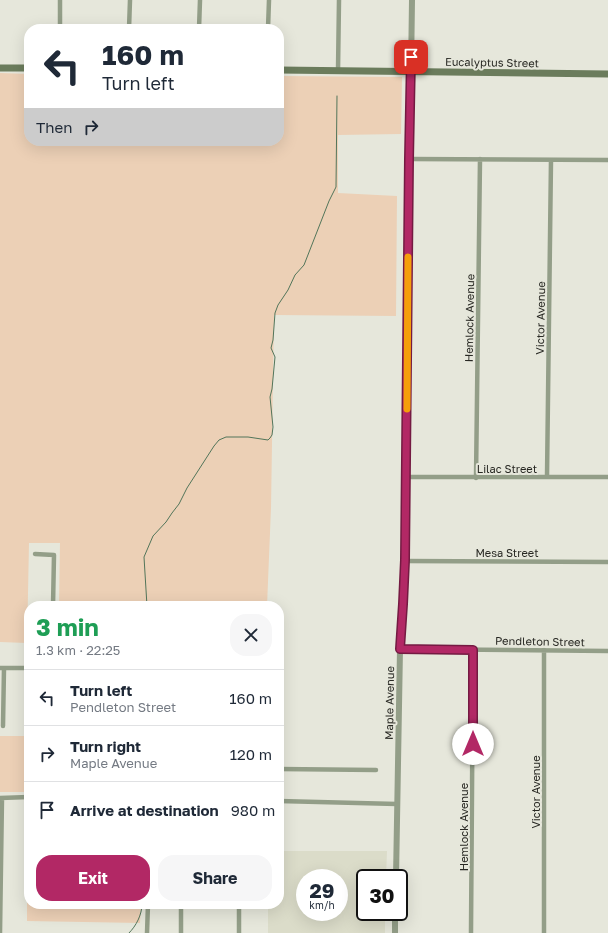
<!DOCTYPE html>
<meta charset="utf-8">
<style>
body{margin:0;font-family:"Golos Text",sans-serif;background:#f6f6f7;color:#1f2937;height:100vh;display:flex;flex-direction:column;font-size:15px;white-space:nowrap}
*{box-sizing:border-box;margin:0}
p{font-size:13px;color:#747a83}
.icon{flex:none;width:22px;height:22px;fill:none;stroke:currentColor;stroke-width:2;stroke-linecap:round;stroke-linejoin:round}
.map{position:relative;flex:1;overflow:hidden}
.sheet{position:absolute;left:24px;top:601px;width:260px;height:308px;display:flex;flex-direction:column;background:#fff;border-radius:16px;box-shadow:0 4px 16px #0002}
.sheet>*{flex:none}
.banner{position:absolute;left:24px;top:24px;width:260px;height:122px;border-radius:16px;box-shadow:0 4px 16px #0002;background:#fff;color:#1f2937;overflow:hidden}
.speed{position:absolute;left:296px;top:869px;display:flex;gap:8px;font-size:20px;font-weight:700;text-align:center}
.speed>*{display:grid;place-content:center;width:52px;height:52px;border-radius:50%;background:#fff;box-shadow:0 4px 16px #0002;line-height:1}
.speed small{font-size:10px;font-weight:400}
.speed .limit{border:2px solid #111;border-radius:6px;background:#fff;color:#111}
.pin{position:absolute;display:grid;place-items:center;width:34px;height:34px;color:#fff;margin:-17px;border-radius:8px;box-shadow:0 2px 6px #0006}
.me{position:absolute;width:44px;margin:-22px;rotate:0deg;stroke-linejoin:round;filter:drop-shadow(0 0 3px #0008)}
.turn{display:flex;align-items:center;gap:14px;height:84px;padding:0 12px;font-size:18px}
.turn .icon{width:52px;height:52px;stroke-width:2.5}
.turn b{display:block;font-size:28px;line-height:34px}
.then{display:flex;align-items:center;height:38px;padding:0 12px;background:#0003;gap:8px;font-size:15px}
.round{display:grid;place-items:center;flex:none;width:42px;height:42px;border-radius:16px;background:#f6f6f7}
.head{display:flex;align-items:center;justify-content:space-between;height:68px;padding:0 12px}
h1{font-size:24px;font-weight:700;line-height:30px;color:#1e9e55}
.cta{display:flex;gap:8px;margin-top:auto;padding:8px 12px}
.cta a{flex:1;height:46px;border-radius:16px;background:#b22865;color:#fff;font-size:16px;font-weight:700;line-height:46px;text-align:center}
.cta a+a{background:#f6f6f7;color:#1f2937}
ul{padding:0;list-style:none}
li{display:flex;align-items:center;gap:12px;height:56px;padding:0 12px;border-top:1px solid #e0e1e3}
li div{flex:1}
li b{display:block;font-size:15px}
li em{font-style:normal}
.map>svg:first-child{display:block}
</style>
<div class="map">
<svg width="608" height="933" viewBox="0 0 608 933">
<rect width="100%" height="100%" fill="#e6e7db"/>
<path fill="#dbdcc9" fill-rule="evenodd" d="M279 851H387L386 878H365V912H385V933H268V904H279ZM305 878H339V912H305Z"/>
<path fill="#ecd0b6" d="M0 73 29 74V141H279V76L402 77 401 134 338 135V193L397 196 396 316 274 315 271 508 267 606H59L60 543H29L27 643 0 642Z
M0 736H27L26 792H0Z
M27 802H29V904H141L140 923 27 921Z"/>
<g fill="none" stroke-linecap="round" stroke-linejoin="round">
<path stroke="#52755a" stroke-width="1" d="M147 606 144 557 153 536 166 522 172 513 179 504 187 488 214 446 219 440 226 437H248L268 440 270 438 272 435 273 427 270 397 272 389 275 357 271 348 273 340 275 313 278 305 288 290 295 275 304 265 329 201 336 187 337 96
M129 933C136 926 142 915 142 904"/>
<path stroke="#939e88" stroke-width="4.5" d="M60 29V0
M129 29 130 0
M199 29 200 0
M268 29 269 0
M338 71 339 0
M409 159 608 160
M405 477H608
M547 477 551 160
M476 478 480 159
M35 554 54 555 53 606
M405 561 608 562
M400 649 608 651
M0 668H29
M3 726 4 668
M279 769 376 770
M0 798 29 797
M279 801 397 804
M181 904V933
M0 933 2 798
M147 933 148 904
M239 933V904
M471 933 473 650
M544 933V650"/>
<path stroke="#939e88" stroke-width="6" d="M396 878 400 649 403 604 405 561 409 159 411 72 412 0
M395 933V912"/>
<path stroke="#6b7c5c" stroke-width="7" d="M0 68H29
M279 70 608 74"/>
</g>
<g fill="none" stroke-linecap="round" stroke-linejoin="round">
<g stroke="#741a42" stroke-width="10">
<path id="route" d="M411 57 409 159 405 560 403 604 400 649 473 650V744"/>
</g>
<use href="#route" stroke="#b22865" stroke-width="7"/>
<path stroke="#f59e0b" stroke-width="7" d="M407 409 408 257"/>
</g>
<g text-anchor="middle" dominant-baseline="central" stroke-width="4" stroke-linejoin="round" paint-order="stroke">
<g font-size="11" fill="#282823" stroke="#e6e7db">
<text transform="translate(492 62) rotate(1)">Eucalyptus Street</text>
<text transform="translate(469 318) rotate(-89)">Hemlock Avenue</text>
<text transform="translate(540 318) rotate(-89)">Victor Avenue</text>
<text x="507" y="468">Lilac Street</text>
<text x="507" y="552">Mesa Street</text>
<text transform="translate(540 641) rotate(1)">Pendleton Street</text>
<text transform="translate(389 703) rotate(-89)">Maple Avenue</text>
<text transform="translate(535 792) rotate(-90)">Victor Avenue</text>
<text transform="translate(463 827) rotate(-90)">Hemlock Avenue</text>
</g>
</g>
</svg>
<div class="speed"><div>29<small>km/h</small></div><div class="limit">30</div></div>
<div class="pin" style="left:411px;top:57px;background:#d93025"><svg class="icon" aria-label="arrive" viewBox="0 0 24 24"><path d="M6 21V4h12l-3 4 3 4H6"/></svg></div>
<svg class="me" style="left:473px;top:744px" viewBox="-20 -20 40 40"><circle r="19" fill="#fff"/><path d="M0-13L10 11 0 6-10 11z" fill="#b22865"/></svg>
<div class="banner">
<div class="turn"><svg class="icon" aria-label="left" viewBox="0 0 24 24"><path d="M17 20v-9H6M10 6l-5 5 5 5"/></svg><div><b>160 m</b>Turn left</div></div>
<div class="then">Then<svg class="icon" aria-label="right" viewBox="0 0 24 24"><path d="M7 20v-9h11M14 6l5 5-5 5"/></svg></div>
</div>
<section class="sheet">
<div class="head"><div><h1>3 min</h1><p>1.3 km · 22:25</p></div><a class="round"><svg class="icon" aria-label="close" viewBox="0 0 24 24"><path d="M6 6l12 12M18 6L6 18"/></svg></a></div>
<ul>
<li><svg class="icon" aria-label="left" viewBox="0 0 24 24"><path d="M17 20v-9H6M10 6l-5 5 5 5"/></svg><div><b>Turn left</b><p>Pendleton Street</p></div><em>160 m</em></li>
<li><svg class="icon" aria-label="right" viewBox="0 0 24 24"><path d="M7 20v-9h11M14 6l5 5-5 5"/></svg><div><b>Turn right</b><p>Maple Avenue</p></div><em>120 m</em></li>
<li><svg class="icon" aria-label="arrive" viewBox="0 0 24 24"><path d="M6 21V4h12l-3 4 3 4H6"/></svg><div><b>Arrive at destination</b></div><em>980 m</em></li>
</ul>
<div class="cta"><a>Exit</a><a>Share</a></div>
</section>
</div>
